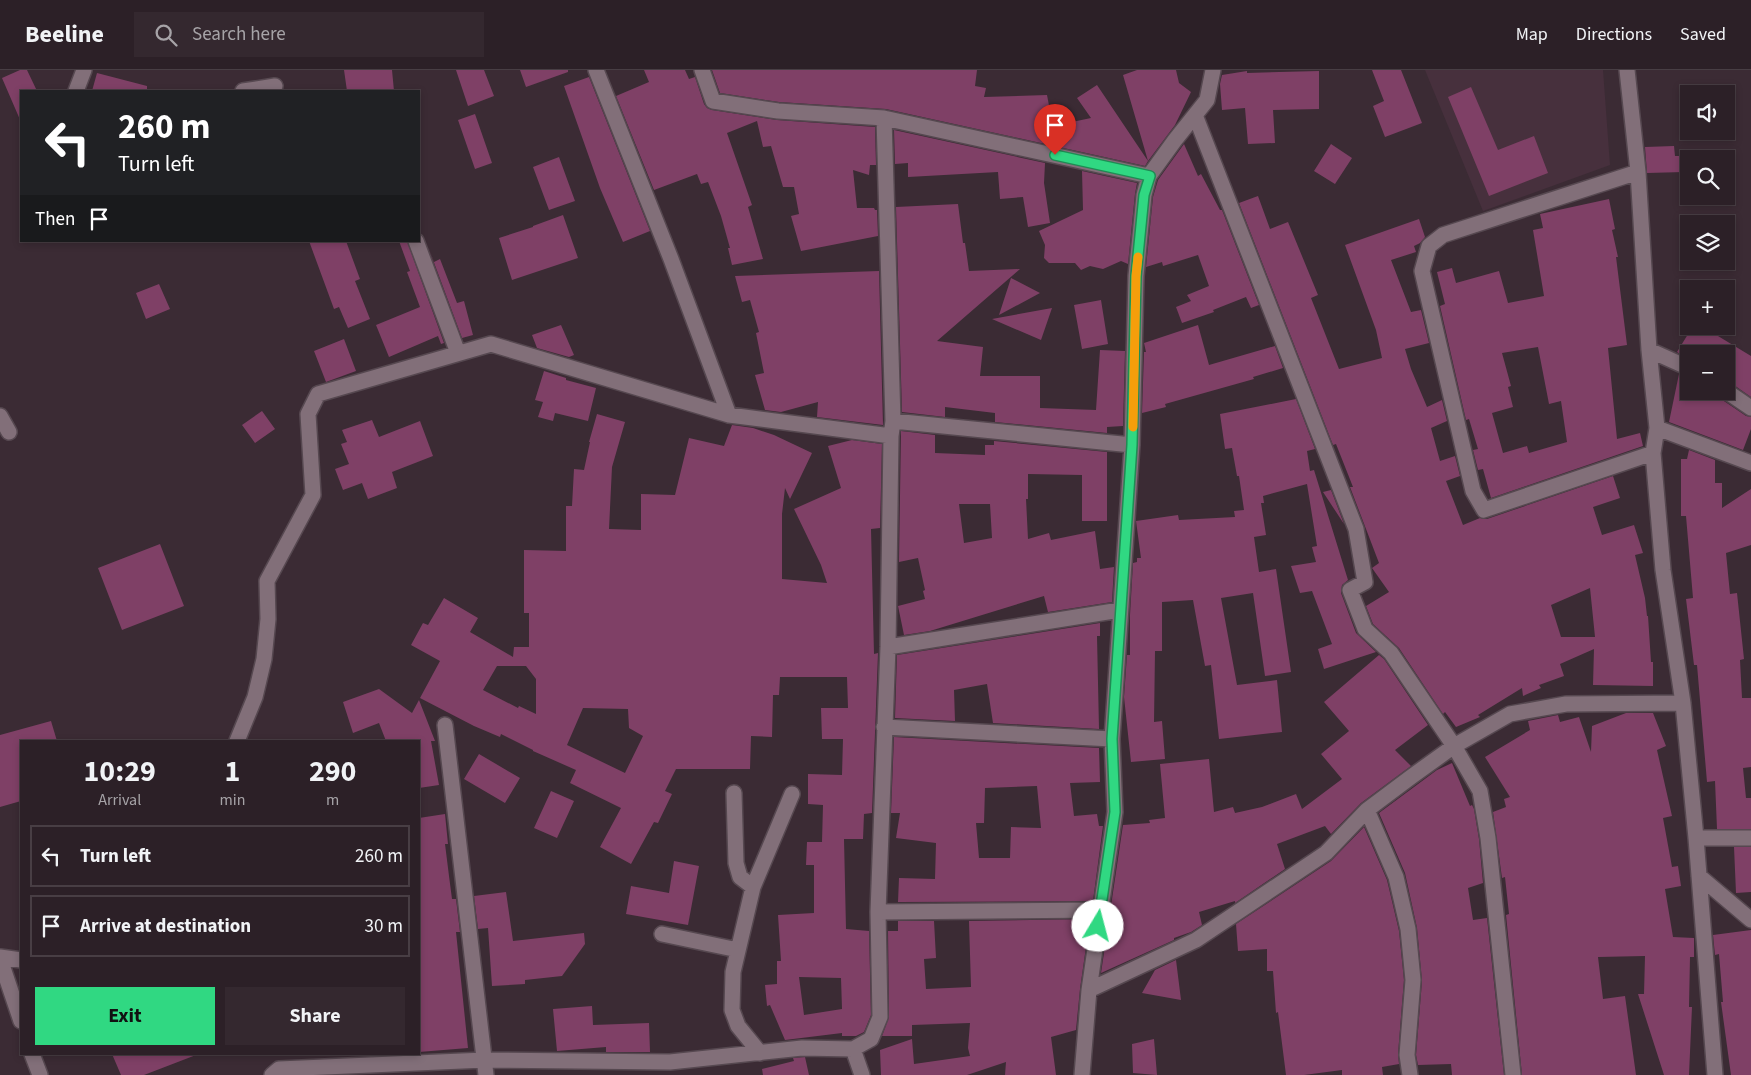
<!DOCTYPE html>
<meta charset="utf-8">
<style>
body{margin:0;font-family:"Source Sans 3",sans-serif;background:#34282f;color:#f1f3f6;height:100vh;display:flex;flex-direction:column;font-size:19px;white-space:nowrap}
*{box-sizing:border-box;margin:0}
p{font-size:16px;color:#a6a3a7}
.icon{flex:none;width:28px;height:28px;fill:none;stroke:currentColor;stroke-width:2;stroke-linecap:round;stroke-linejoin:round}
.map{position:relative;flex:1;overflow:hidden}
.side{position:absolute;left:20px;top:670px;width:400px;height:315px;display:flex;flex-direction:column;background:#2c2027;border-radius:0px;box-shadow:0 2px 8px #0003,0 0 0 1px #483e44}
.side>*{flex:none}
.guide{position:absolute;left:20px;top:20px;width:400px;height:152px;border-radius:0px;box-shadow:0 2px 8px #0003,0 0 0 1px #483e44;background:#202124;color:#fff;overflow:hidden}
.fabs{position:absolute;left:1680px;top:15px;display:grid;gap:10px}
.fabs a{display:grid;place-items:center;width:55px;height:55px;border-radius:0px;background:#2c2027;box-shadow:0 2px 8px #0003,0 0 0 1px #483e44;font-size:25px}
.pin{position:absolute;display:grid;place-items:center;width:42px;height:42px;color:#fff;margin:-51px -21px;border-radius:50% 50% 50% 0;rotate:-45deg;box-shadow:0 0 5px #0007}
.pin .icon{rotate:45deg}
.me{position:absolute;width:55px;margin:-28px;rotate:8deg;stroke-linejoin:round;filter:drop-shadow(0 0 4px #0008)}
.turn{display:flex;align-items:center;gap:18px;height:105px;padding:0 15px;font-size:22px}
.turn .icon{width:65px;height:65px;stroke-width:2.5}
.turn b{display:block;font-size:35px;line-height:42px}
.then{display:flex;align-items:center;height:48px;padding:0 15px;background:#0003;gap:10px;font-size:19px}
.eta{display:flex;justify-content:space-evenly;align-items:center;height:85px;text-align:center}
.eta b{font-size:30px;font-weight:700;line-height:35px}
.cta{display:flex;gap:10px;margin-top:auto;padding:10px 15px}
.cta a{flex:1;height:58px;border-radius:0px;background:#30d882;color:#111;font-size:20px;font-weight:700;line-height:58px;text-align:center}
.cta a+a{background:#34282f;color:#f1f3f6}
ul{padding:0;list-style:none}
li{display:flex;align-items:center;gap:15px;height:62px;margin:0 10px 8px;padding:0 5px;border:2px solid #483e44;border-radius:0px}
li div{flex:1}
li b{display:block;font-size:19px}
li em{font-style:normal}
header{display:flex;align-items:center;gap:30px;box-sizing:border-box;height:70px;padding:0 25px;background:#2c2027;border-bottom:1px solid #483e44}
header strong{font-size:24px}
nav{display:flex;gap:28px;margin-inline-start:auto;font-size:18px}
.search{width:350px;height:45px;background:#34282f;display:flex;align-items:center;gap:12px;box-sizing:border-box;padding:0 18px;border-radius:0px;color:#a6a3a7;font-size:19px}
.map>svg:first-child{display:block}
</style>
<header>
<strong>Beeline</strong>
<div class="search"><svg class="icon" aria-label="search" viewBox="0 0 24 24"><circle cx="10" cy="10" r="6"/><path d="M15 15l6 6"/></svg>Search here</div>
<nav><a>Map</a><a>Directions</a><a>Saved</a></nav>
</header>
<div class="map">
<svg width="1751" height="1005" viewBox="0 0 1751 1005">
<rect width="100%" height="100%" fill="#3b2b34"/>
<path fill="#47303d" d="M1425 0H1603L1610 95 1483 141Z"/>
<path fill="#7f4066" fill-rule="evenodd" d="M20 0H27L37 21H21V52L2 8Z
M344 0H392L394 21H347Z
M456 0H484L494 26 468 36Z
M520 0H568V2L526 17Z
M644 0H685L689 9 695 7 704 34 707 38 712 40 777 50 875 57 876 95H870L869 105 853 100 857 138H874L875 140H877L878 166 801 181 791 146 799 144 794 117H783L771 76 763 77 757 51 727 63 752 135 748 137 763 189 732 195 728 178H730L721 146 708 112 701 114 697 104 654 120 616 26 649 12Z
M712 0H977L975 16 986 18 984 27 1047 25 1053 56 1091 48 1077 28 1097 15 1148 91 1145 96 886 39 779 32 720 23Z
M1137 0H1176L1179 13 1191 22 1175 55 1148 91 1123 5Z
M1372 0H1401L1422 53 1385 67 1373 36 1384 31Z
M1247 1V3L1319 1V39L1273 40 1275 73 1248 74 1245 38 1222 40 1220 14 1222 5Z
M97 3 147 16V21H92Z
M589 7 650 161 623 172 600 118 564 16Z
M1471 17 1498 80 1534 66 1548 103 1489 126 1448 27Z
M475 44 492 93 475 99 458 50Z
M894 60 1045 93 1044 113 1050 153 1028 157 1023 127 1000 129 998 102 908 107V93L895 94Z
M1184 74 1198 106 1201 104 1220 140H1222L1259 235 1251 238 1246 227 1213 240 1214 242 1182 253 1176 237 1191 231 1187 225 1209 216 1198 185 1163 196 1162 192 1146 197 1153 127 1158 110Z
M1331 74 1352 88 1335 114 1314 101Z
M1674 76 1675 86H1683L1684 102 1647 103 1645 77Z
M559 87 575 131 549 140 533 97Z
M1082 101 1137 113 1135 124 1128 194 1121 191 1103 199 1090 196 1081 200 1075 193H1049L1044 188 1045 175 1039 161 1083 140Z
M1258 126 1270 159 1288 152 1318 225 1311 228 1339 299 1382 288 1376 260 1345 175 1419 149 1425 167 1420 173 1414 176 1416 182 1391 190 1411 242 1421 240 1429 273 1405 279 1411 299 1427 337 1442 330 1447 351 1431 358 1440 391 1455 386 1460 406 1446 411 1463 455 1480 448 1487 449 1613 406 1620 428 1593 437 1602 465 1634 455 1643 483 1635 485 1645 528 1647 546H1648L1651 592H1653V616L1593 615 1594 579 1560 594 1564 606 1539 615 1541 618 1523 626 1522 618 1478 645 1480 647 1456 657 1445 642 1443 644 1399 578 1373 554 1366 536 1389 522 1372 498 1379 493 1350 417H1353L1336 374 1333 375 1239 133ZM1590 518 1595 567H1561L1551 535Z
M1609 129 1615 159 1612 160 1618 187H1616L1627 275 1608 278 1617 369 1640 363 1643 376 1491 428 1483 399 1478 400 1473 380 1478 379 1469 349 1466 350 1440 236 1445 234 1437 202 1452 198 1456 213 1499 201 1508 233 1544 226 1533 160 1543 158 1540 144ZM1538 277 1549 334 1561 331 1567 372 1529 383 1527 376 1503 383 1492 343 1513 337 1508 317 1511 316 1502 283Z
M958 134 963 173H965L969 201 1020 199 937 271 983 277 980 306H1040V338L1096 340 1100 280 1125 281 1123 356 1107 357V363L995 352V343L945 337V347L902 342 896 137Z
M563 145 578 188 512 210 499 168 533 157V156Z
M309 171H346L360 209 355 211 370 249 348 258 339 237 334 239Z
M399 171H407L444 273 441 274 438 266 389 287 376 255 420 237 407 202 410 201Z
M426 171 434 192 440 189 457 233 464 231 473 265 462 268Z
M879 201 883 355 817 347 818 332 781 342 765 340 755 305 764 303 756 263 759 262 750 230 742 232 735 206Z
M1011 208 1040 223 999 245Z
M159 214 170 239 146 249 136 223Z
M1101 230 1108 274 1082 279 1074 235Z
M1052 238 1041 270 992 249Z
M561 255 574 285 569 287 537 278 532 265Z
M1198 255 1209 295 1275 276 1283 298 1253 307 1254 309 1165 334 1166 337 1142 343 1144 282H1146L1144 273Z
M1693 256H1706L1719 264 1718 266 1751 286V327L1731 313 1726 312V284H1680L1677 282Z
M344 269 356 301 326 312 314 281Z
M544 301 566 308V310L596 318 588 351 555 343 553 351 538 347 543 332 535 330Z
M1679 304 1689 307V321H1717L1721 329 1746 346 1751 347V359L1743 380 1669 352Z
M1296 329 1315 379 1307 381 1310 401 1314 400 1348 510 1342 515 1341 523 1356 563 1376 582 1324 599 1318 579 1332 574 1312 521 1300 523 1291 496 1316 492 1312 477 1317 476 1307 414 1263 426 1264 433H1261L1266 465 1254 467 1259 502 1276 499 1291 602 1265 606 1253 523 1221 528 1237 615 1277 610 1282 662 1219 669 1211 595 1205 596 1193 530 1162 532V581H1155L1154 652 1162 651 1165 689 1131 692 1124 627 1127 585H1130V545L1133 493 1137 492V488H1141L1136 451 1178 445 1179 450 1235 447 1234 441 1244 440 1239 406H1237L1232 378 1225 379 1220 344Z
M262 341 275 359 255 373 242 355Z
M597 344 625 352 612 397 609 459 641 460V424L675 425 689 368 724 376 732 355 753 358 774 365 812 383 790 429 785 418 782 444V509L827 513 821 495 794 439 841 418 828 376 852 370 882 374 880 461V458L871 459 874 584 878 583 872 743 864 744 863 769H844L846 859 869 861 871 945 864 962 856 966H842V963L785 970 770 935 767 936 765 915 777 914V891H781L778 845 814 843V795H806L807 772H822L823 735 808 734V704L842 705 843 669H822L821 638H848L847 607H780L779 625H773L772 667 751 666 750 699H676L665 721 672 724 658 753 654 752 631 794 600 777 621 738 570 713 576 700 533 681V680L501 664 500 667 474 656 420 628 440 591 411 575 423 553 428 555 444 528 478 548 470 562 513 587 514 577H529V543H524V480L566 481V436H572L574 399 584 400 590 372H589ZM497 596H526L536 609V644L519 636 518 638 483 620ZM583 638 628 639 629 658 643 666 625 703 567 675ZM799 907 841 908 842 939 804 945Z
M372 350 379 367 420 351 433 386 392 402 397 418 368 429 362 413 343 420 335 399 349 394 341 374 347 372 342 360Z
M901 361 935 365V383L985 385V375H994V371L1107 382V451H1082V405L1028 404V429H1026L1028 469 1049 463 1051 470 1095 461 1100 499 1114 497 1112 532 1048 542 1044 526 930 561 904 565 898 536 925 529 923 521 925 520 918 488 899 492ZM959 434H990L992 468 964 473Z
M1689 380 1715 390V413H1722V438L1751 419V475L1726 483 1730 524 1737 523 1744 589 1740 590 1742 628H1751V697L1743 698 1746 728H1751V759H1717L1715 711 1707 712 1697 595H1694L1686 529 1693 528 1686 446H1681V389H1687Z
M1331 420 1344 454 1323 422Z
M160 474 184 536 122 560 98 498Z
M1100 553V566H1097L1099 659 993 653 987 614 954 620 955 651 895 648 897 585Z
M1379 585 1384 589 1428 655 1395 680 1411 696 1361 733 1331 764 1325 756 1277 774 1285 799 1235 833V831L1199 842 1202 855 1191 862 1174 868V870L1101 903 1123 755 1150 753 1149 750 1165 748 1160 694 1209 689 1214 742 1233 737 1235 743 1262 737 1296 724 1302 739 1342 709 1321 684 1349 661 1324 632Z
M379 619 412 643 419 630 435 671H431L439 715 419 718V671H386L379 653 353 663 343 632Z
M1626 643H1653L1666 676 1657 680 1672 746 1663 748 1672 797 1678 796 1681 816 1665 819 1673 867 1694 868V887H1690L1689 937H1692L1689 1005H1664L1638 924H1644L1645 886 1598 887 1603 929 1625 926 1636 1005H1522L1506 845 1509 844 1505 807 1502 808 1493 742 1506 737 1504 729 1510 727 1485 687 1530 660 1528 651 1558 645 1560 652 1579 647 1591 682 1592 656Z
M51 651 57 671H21V731L0 737V665Z
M894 667 1099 678 1100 712 1070 713 1074 746 1097 744 1099 756H1103L1093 831 898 832 899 808 935 809 936 773 896 768 900 743H891ZM1037 716 1041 758 1011 757 1010 788H979L976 753H984L985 718Z
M479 684 520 708 505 733 464 709Z
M1452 693 1470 736 1472 735 1474 739 1479 769 1483 813 1468 818 1473 850 1487 848 1504 1005H1452L1451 994 1418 995 1416 985 1422 911 1417 858 1405 803 1379 743 1437 700Z
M551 721 574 731 557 768 534 758Z
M445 744 448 774H445L449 806 452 829H456L460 862H456L468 978 419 982V748Z
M1364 757 1387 810 1399 861 1404 910 1398 984 1399 994 1382 997 1383 1005H1342V1000L1304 1005H1286L1278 942 1276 943 1273 901H1267V879L1238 881 1236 854 1331 791Z
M1734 777H1751V822L1736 823Z
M674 791 699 796 688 855 626 844 631 816 669 823Z
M506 822 513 871 584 863 585 874 562 906 525 910V914L492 916 488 858 478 859 474 826Z
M1090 849 1080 919 1076 960 1051 967 1056 1005H1005L1006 992 967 1005H881L880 980 912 969 914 994 970 986 968 978 970 953 912 955V966H882L889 947 888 861H898V851H934L936 888 924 889 926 919 971 917 969 851Z
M1751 860V1005H1731L1721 932H1723L1719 884 1715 885 1713 865Z
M1176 890 1181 930 1142 923 1155 900Z
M592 936 593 955 649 953 650 982H606V977L557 981 553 939Z
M1154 969 1157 1005 1133 1003 1132 974Z
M112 984H196V985L144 1005H121Z
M805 987 809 1005H763L762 999 794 991 793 988Z"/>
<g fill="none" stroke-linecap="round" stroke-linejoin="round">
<g stroke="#564850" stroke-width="18">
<path id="minor" d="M596 0 671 189 729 345
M702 0 713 31 778 41 884 48 1149 106
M1627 0 1638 102 1649 280 1657 358 1653 383 1663 500 1683 633 1696 768 1715 1005
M76 21 84 0
M243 21 275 16
M1195 45 1356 459 1365 512 1350 520 1365 559 1391 583 1454 676 1480 721 1488 768 1513 1005
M1638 102 1443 165 1429 176 1422 201 1473 421 1484 440 1653 383
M416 171 458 283
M1649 280 1689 298
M1726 321 1751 338
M0 346 9 362
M893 351 1132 375
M1657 358 1751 393
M888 577 1120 540
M445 655 486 1005
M884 657 1112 669
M237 671 255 627 264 589 268 549 267 511 313 425 308 344 318 324 491 274 729 345 891 366
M734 723 736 793 740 807 753 817
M1367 740 1396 807 1408 859 1413 910 1407 985 1410 1005
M1696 768H1751
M1699 806 1751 850
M878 842 1101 840
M662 864 738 880
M0 887 21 890
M0 889 21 951
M1089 920 1196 870 1326 783 1367 740 1411 707 1454 676 1510 644 1566 634 1683 633
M853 979 862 1005
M760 983 738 956 732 940 733 902 753 817 792 724
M32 984 40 1005
M272 1005 279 999 485 990 670 992 802 978 853 979 871 969 880 947 878 842 888 577 891 366 893 351 884 48
M1082 1005 1089 920 1115 742 1112 669 1132 375 1136 206 1144 125 1149 106 1175 70 1207 30 1213 0"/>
</g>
<use href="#minor" stroke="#826f79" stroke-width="15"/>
</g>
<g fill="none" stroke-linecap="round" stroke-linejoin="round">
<g stroke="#1f8c54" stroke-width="12">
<path id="route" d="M1055 85 1150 106 1144 125 1136 206 1132 375 1112 669 1115 742 1098 856"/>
</g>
<use href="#route" stroke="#30d882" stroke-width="9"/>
<path stroke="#f59e0b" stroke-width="9" d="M1133 357 1136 206 1138 187"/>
</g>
</svg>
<div class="fabs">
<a><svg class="icon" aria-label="sound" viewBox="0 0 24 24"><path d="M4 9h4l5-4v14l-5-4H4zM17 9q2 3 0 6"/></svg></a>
<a><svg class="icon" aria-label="search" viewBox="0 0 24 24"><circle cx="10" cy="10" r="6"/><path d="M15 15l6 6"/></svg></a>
<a><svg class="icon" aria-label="layers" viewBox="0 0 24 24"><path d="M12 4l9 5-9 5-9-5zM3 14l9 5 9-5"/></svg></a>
<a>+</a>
<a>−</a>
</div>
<div class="pin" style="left:1055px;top:85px;background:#d93025"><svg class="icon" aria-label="arrive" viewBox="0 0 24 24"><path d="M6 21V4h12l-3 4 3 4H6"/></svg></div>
<svg class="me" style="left:1098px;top:856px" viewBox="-20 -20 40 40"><circle r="19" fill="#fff"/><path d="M0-13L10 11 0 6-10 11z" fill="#30d882"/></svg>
<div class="guide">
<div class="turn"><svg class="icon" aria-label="left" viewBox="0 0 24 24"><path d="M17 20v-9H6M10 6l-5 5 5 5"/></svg><div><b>260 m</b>Turn left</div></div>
<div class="then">Then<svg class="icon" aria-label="arrive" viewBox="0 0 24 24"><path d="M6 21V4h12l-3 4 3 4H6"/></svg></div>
</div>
<section class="side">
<div class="eta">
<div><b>10:29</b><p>Arrival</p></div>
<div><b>1</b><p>min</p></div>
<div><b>290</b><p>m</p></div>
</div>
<ul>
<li><svg class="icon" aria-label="left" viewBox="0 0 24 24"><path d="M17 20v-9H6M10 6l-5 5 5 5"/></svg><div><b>Turn left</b></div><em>260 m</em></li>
<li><svg class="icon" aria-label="arrive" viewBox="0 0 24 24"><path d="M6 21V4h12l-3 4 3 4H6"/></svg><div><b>Arrive at destination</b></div><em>30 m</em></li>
</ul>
<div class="cta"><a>Exit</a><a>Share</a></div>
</section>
</div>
